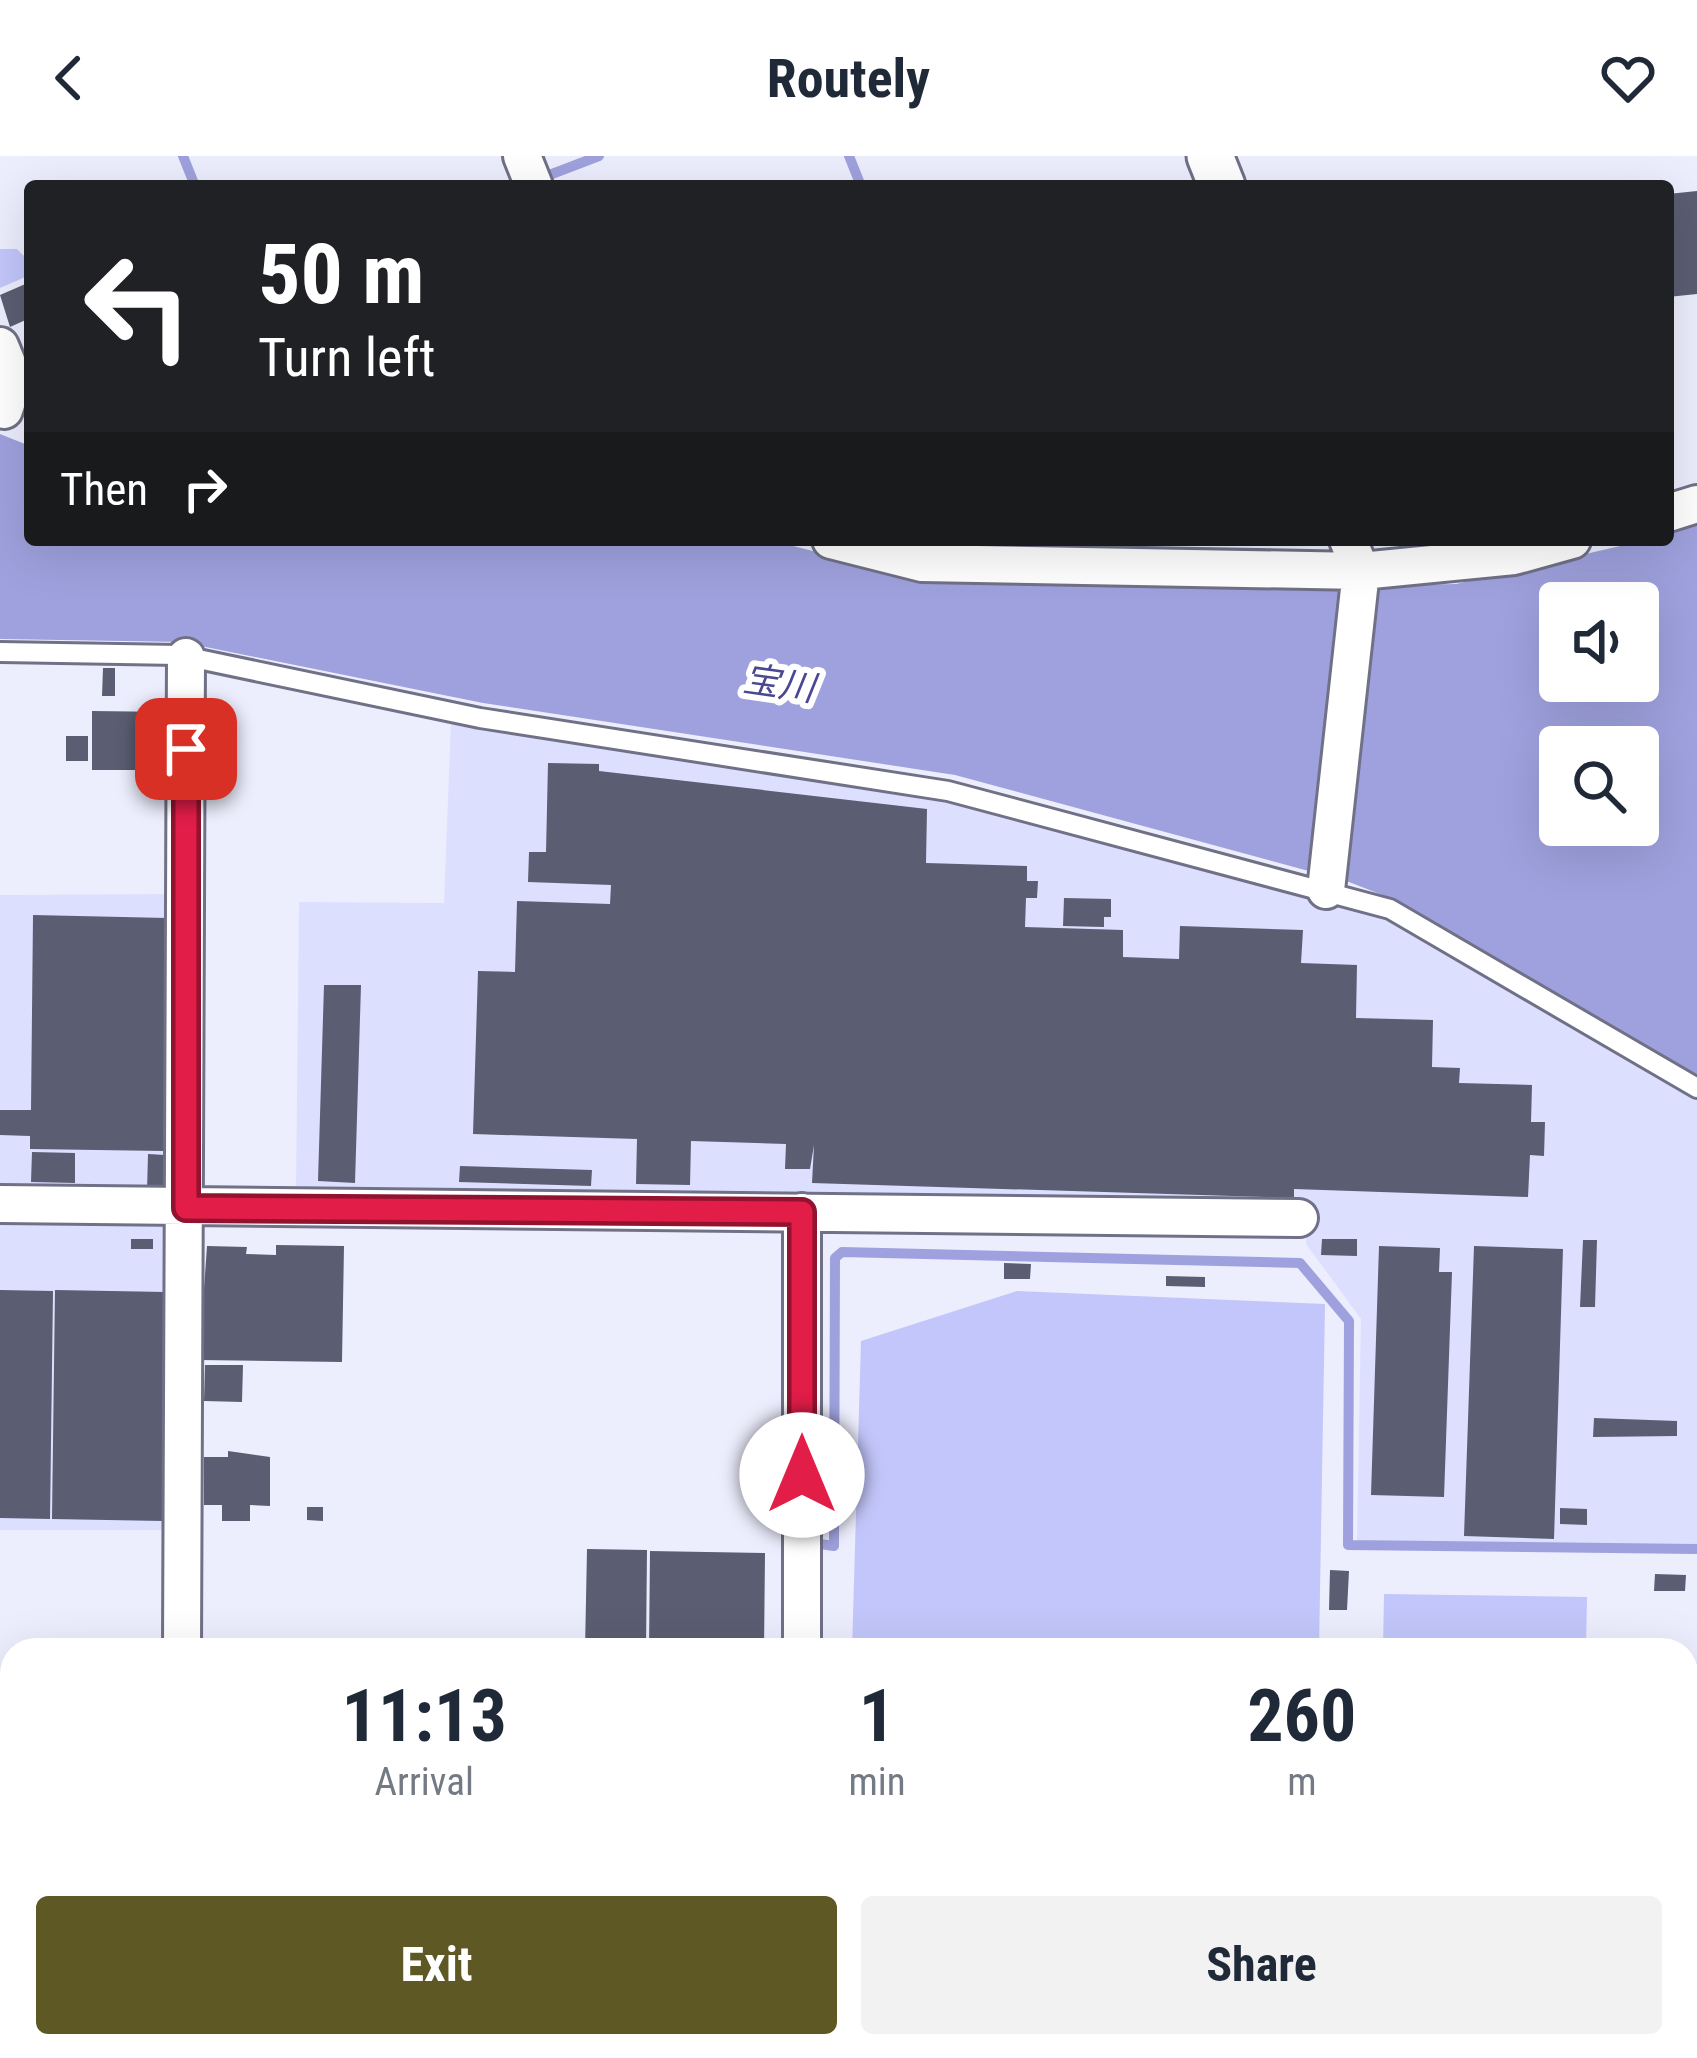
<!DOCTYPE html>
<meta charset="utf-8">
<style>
body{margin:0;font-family:"Roboto Condensed","Noto Sans JP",sans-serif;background:#f2f2f3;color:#1f2937;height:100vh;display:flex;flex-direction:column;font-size:45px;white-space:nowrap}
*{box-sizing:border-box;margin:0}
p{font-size:39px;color:#747a83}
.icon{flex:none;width:66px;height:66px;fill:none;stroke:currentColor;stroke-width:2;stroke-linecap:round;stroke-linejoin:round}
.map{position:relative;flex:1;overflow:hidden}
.details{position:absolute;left:0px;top:1482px;width:1698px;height:420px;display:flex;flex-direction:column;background:#fff;border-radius:36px 36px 0 0;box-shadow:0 12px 48px #0002}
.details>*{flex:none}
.hud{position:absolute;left:24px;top:24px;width:1650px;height:366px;border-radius:12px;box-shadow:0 12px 48px #0002;background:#202124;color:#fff;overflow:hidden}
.controls{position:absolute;left:1539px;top:426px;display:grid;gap:24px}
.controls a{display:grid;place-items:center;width:120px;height:120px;border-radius:12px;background:#fff;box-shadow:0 12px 48px #0002;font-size:60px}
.pin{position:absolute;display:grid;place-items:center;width:102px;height:102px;color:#fff;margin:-51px;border-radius:24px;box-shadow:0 6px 18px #0006}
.me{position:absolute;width:132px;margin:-66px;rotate:0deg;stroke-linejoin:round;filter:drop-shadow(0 0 9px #0008)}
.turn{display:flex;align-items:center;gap:42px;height:252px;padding:0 36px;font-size:54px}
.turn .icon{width:156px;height:156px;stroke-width:2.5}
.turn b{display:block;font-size:84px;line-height:102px}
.then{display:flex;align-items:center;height:114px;padding:0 36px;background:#0003;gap:24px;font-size:45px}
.eta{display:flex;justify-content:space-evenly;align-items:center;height:204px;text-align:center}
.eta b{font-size:72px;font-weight:700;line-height:84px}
.cta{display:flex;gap:24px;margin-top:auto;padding:24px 36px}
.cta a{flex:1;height:138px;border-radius:12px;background:#5e5824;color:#fff;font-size:48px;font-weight:700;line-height:138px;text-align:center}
.cta a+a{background:#f2f2f3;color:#1f2937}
header{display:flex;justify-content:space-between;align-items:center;height:156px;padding:0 36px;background:#fff;font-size:54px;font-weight:700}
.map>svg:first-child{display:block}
</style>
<header><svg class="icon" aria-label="back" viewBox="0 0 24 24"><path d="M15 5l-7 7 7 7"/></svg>Routely<svg class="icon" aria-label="heart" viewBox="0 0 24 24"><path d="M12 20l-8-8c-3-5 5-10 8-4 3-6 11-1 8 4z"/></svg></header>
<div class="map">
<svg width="1697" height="1902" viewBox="0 0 1697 1902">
<rect width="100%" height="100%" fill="#edeefd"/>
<path fill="#dddfff" d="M451 565 944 645 1324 744 1384 763 1436 790 1697 944V1389L1357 1385 1361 1163 1306 1088 1307 1043 296 1031 299 746 444 747Z
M174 738 170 1037 0 1035V739Z
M0 1061 163 1067 174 1077 171 1374H0Z"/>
<path fill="#c3c6fa" d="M0 93H17L30 106V119L0 132Z
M1017 1135 1325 1148 1319 1494H852L861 1185Z
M1384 1438 1587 1441 1586 1494H1383Z"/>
<path fill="#9fa1de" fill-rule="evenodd" d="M0 278 30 290V384H770L921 423 1349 430 1456 428 1646 384H1668V376L1697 364V919L1395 744 1349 726 955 619 483 547 181 486 0 483ZM1560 447H1638V525H1560ZM1560 591H1638V669H1560Z"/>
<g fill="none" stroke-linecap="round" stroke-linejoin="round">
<path stroke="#9fa1de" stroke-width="10" d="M183 0 195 30
M849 0 861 30
M544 21 599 0
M820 1388 834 1390 835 1102 842 1096 1300 1107 1349 1165 1348 1389 1697 1393"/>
</g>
<path fill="#5b5d72" d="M1697 35V138L1668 141V38Z
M30 126V162L10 171 0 139Z
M103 512H115V540H102Z
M92 555 171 556 170 614H92Z
M66 580H88V605H66Z
M548 607 599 608V615L927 653 926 707 1027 710V725H1038L1037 742H1026L1025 771 1123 774V801L1179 803 1180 770 1303 774 1301 807 1357 809 1356 862 1433 864 1432 911 1460 912 1459 927 1532 929 1531 966H1545L1544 1000 1530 999 1528 1041 1294 1033V1042L812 1027 814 989 810 1013H785L786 988 691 985 690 1029 636 1028 637 983 473 978 478 815 515 816 517 745 610 748 611 729 528 726 529 696H546Z
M1064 742 1111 743V761H1104V771L1063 770Z
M33 759 167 762 164 995 30 993V980L0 979V954H31Z
M324 829H361L355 1027 318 1025Z
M32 996 75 997V1027L31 1026Z
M148 998 165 999V1035H147Z
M460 1010 592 1014 591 1030 459 1026Z
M131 1083H153V1093H131Z
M1322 1083H1357V1100L1321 1099Z
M1583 1084H1597L1595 1151H1580Z
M276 1089 344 1090 342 1206 199 1204 207 1090 247 1091 246 1098 276 1099Z
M1379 1090 1440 1092 1439 1116H1452L1444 1341 1371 1339Z
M1474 1090 1563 1093 1554 1383 1464 1380Z
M1004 1107 1031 1108 1030 1123H1004Z
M1166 1120 1205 1121V1131L1166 1130Z
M0 1134 53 1135 50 1363 0 1362Z
M55 1134 166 1136 163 1365 52 1363Z
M205 1209H243L242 1246 204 1245Z
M1594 1262 1677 1265V1280L1593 1281Z
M228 1295 270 1301V1350L250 1349V1365H222V1349H204V1301H228Z
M307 1351H323V1365L307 1364Z
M1560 1352 1587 1353V1369L1560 1368Z
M587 1393 647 1394 646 1494H585Z
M650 1395 765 1397 764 1494H649Z
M1330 1414 1349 1415 1347 1454H1329Z
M1655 1418 1686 1419 1685 1435H1654Z"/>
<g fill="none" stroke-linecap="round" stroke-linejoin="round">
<g stroke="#707187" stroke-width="24">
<path id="service" d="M0 496 179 499 480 562 948 635 1390 753 1697 932"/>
</g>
<g stroke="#707187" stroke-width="42">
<path id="minor" d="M522 0 534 30
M0 190 14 224 4 254
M1668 357 1697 348
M831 384 922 407 1361 415 1514 400 1572 384
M1326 734 1361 415 1348 384
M0 1048 1299 1062
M182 1494 186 501
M802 1494V1056
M0 1695H12
M1686 1714H1697
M1344 1902V1890"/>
</g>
<g stroke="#707187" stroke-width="51">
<path id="tertiary" d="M1210 0 1222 30"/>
</g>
<use href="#service" stroke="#fff" stroke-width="18"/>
<use href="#minor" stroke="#fff" stroke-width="36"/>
<use href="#tertiary" stroke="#fff" stroke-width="45"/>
</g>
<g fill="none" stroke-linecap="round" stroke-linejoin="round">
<g stroke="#92132f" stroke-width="30">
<path id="route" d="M186 593V1052L802 1056V1319"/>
</g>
<use href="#route" stroke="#e11d48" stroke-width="21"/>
</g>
<g text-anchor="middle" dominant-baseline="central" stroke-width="12" stroke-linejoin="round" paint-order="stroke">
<g font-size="36" font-style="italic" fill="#4b4892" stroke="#fff">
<text transform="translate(779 528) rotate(8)">宝川</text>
</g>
</g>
</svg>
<div class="controls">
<a><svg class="icon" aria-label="sound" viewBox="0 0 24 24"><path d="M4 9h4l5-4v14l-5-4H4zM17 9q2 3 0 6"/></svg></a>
<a><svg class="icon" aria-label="search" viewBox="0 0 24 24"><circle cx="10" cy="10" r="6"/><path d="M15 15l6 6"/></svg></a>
</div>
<div class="pin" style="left:186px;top:593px;background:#d93025"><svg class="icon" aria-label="arrive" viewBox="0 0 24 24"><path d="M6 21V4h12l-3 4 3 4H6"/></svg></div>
<svg class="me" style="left:802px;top:1319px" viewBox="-20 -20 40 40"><circle r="19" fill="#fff"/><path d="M0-13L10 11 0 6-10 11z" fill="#e11d48"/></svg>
<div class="hud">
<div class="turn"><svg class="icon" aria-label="left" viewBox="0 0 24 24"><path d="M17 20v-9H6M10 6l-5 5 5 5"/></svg><div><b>50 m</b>Turn left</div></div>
<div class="then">Then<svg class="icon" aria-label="right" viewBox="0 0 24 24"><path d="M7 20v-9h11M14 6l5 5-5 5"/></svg></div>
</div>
<section class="details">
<div class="eta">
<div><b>11:13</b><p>Arrival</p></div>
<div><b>1</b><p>min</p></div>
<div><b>260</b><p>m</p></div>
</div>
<div class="cta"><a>Exit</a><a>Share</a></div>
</section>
</div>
